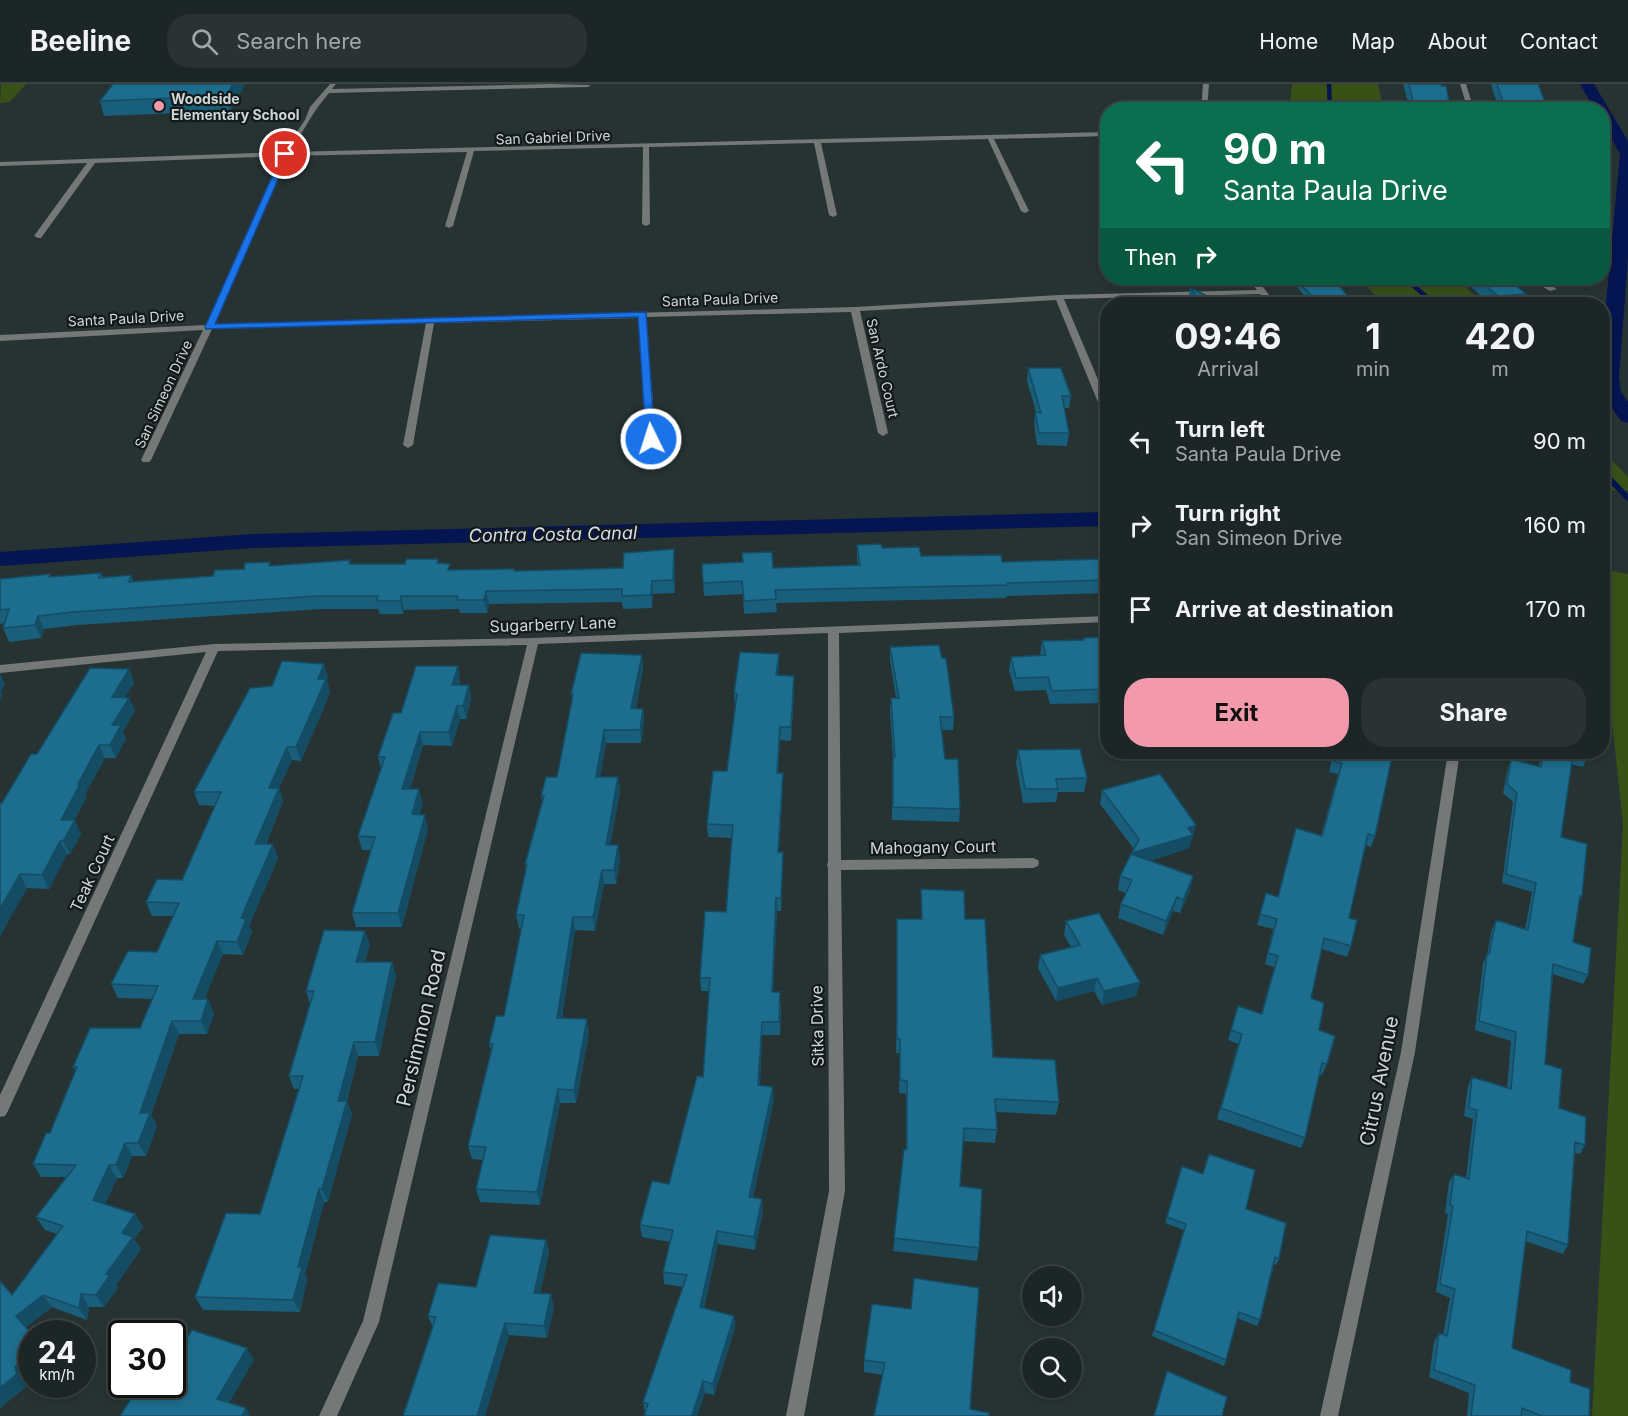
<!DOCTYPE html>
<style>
body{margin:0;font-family:Inter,sans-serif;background:#2a3232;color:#f1f3f6;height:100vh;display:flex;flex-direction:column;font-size:22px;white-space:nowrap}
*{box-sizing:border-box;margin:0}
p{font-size:20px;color:#a0a5a7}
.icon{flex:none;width:33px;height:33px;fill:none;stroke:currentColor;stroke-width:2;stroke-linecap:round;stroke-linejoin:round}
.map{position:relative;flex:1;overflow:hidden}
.side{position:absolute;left:1100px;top:213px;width:510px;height:462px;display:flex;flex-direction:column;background:#1d2626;border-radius:24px;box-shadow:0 3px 9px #0003,0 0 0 2px #3b4343}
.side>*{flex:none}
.top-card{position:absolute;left:1100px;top:18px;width:510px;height:183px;border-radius:24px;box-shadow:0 3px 9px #0003,0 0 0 2px #3b4343;background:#0b6e4f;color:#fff;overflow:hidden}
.fabs{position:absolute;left:1022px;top:1182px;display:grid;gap:12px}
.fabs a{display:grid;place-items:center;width:60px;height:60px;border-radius:50%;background:#1d2626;box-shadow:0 3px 9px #0003,0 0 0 2px #3b4343;font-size:30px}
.speed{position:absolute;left:18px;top:1236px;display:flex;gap:12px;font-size:30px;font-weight:700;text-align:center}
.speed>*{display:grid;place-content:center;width:78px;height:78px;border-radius:50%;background:#1d2626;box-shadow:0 3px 9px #0003,0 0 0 2px #3b4343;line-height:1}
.speed small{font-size:15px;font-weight:400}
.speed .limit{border:3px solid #111;border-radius:9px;background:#fff;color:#111}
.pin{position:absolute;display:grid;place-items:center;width:51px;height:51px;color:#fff;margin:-26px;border:3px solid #fff;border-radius:50%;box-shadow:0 2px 6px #0007}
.me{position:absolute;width:66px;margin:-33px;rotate:356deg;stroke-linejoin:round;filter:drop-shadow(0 0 4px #0008)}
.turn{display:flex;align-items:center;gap:21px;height:126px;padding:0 24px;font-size:27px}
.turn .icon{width:78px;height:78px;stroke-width:2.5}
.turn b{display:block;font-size:42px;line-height:51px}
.then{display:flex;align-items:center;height:57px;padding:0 24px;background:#0003;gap:12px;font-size:22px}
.eta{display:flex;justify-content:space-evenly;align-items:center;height:102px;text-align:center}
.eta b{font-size:36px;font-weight:700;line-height:42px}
.primary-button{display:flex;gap:12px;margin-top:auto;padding:12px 24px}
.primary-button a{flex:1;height:69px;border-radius:24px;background:#f29aac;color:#111;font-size:24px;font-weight:700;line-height:69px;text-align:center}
.primary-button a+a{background:#2a3232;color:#f1f3f6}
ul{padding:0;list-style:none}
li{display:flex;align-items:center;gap:18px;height:84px;padding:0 24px}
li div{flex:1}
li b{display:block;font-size:22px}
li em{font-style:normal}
header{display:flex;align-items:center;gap:36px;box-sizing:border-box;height:84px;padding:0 30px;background:#1d2626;border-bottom:2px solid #3b4343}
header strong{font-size:28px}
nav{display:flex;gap:33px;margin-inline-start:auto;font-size:21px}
.search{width:420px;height:54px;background:#2a3232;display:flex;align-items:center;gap:15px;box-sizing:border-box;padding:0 21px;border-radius:24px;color:#a0a5a7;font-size:22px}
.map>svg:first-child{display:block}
</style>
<header>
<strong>Beeline</strong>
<div class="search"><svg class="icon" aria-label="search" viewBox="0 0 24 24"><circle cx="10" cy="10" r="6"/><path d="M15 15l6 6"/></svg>Search here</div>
<nav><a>Home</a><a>Map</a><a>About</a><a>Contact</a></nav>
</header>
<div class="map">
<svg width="1628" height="1332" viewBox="0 0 1628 1332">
<rect width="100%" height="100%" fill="#273333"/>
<path fill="#385117" d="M1 0H26L10 18 0 19Z
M1292 0H1378L1383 25H1289Z
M1358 194H1456L1484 220H1384Z
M1602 366 1628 393V407L1602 406Z
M1602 485 1628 490V1332H1592L1623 740 1602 544Z"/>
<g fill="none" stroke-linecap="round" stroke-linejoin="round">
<path stroke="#041551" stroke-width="4.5" d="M1329 0 1330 26
M1405 194 1431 217"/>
<path stroke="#041551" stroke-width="6" d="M1429 215 1434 220
M1602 387 1628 414"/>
<path fill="#041551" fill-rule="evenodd" d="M1580 0H1594L1628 57V173L1619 294 1621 308 1628 318V339L1621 337 1602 310V263L1620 70 1602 38V26H1595Z
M1107 428V442L253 464 0 482V468L253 450Z"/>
<path fill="#747876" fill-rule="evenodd" d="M330 0H336L332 5 550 0 591 1 588 3 329 9C313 27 303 48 290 68L1107 48V52L994 55 1029 127 1025 129 1021 127 988 55 821 59 837 131 833 133 829 131 814 59 649 63 650 140 646 142 642 140 643 63 474 67 453 142 449 144 445 142 467 68 288 72 214 240 855 223 1059 211 1257 206 1248 194H1256L1276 220H1268L1260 210 1064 215 1107 317V331L1102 328 1056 216 860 227 888 349 883 352 878 349 851 228 646 233 656 355 651 358 646 355 638 234 434 239 413 361 408 364 403 361 426 239 212 245 151 376 149 378H143L141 376 203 246 0 257V251L206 241 281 72 95 79 41 154H38L34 152 87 79 0 82V78L283 68 305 36 310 23Z
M1203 0H1209L1207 26H1201Z
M1460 0H1466L1474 26H1468Z
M1528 194H1537L1557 205 1550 207Z
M1107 532V538L839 549 841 776 1033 774 1038 776 1039 779 1038 782 1033 784 841 786 845 1107 804 1332H786L829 1107 828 784 827 781 828 778V549L538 560 379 1238 337 1332H319L363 1237 527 561 218 567 8 1027 5 1032 0 1033V1011L206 568 0 589V581L214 560 533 554Z
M1448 668H1460L1415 968 1338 1332H1320L1401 968Z"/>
</g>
<path fill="#195e7a" d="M113 0H245L230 27 104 32 100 17Z
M1403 0H1441L1451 26H1410Z
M1491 0H1538L1548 26H1499Z
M1176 194H1209V195L1177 196Z
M1290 194H1333L1354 220H1312L1301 208Z
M1467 194H1507L1526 210 1522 220H1490L1468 200 1469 194Z
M1190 204 1224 220H1191L1188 216Z
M1028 284 1071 312 1069 324H1064L1069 349 1067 362 1037 361 1034 341 1035 328H1036L1027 297Z
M857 461 882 464 921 472 1002 478 1099 475 1100 467H1107V509L1006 512V514L776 519 777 528 744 530 743 510 704 512 702 480 773 484 858 481 857 474Z
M438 475 439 479 451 486 514 485 515 487 623 484 675 478V509L653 510 652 524 623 525 622 518 489 520 487 529H460L459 525 404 526 403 530H380L378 525H321L78 541 44 545 41 554 9 558 3 544 4 539 0 540V495L51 493 101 489 103 493 131 491 133 497 213 492 244 485 272 482 405 480Z
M1107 553V619L1050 620 1046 606 1015 607 1009 586 1011 573 1040 571 1042 557 1083 556 1084 554Z
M890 563 954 633 953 646H942L945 675 960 725 959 738 892 736V687L893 673 890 627 891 614H896L890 576Z
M642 571 643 584 636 624 643 625 644 638 641 659H606L600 693H618L620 707 610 761H618L620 775 616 800H604L595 847 575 846 562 934 589 949 576 1019H560L540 1121 480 1118 476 1105 483 1076 472 1075 468 1062 491 966 489 960 504 932 521 845 519 844 516 831 526 785 525 780 542 717 541 712 557 693 572 616 571 610Z
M779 583 778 591 794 605 791 657 780 656 778 689H783V702L779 768H783V781L781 827H777L773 908 781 921 780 951H762L760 1001 774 1016 753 1113 763 1127 755 1166 718 1160 704 1224 734 1232 735 1244 714 1311 705 1309 645 1330 643 1318 683 1203 664 1200 663 1188 670 1158 642 1153 640 1141 669 1100 703 993 709 907H701L700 894 726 828 732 754 708 753 707 740 727 687 735 623 734 609Z
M129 585 134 599 125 613 129 614 135 627 123 647 126 655 116 674H105L85 710 87 713 74 736 81 750 70 770H67L49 805 27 804 0 852 2 719 37 670Z
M328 593 327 596 330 609 301 677 292 676 279 704 283 717 266 760 278 774 249 842 252 848 243 871 223 870 204 915 214 929 207 950H179L151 1031 157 1042 146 1072H132L123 1094H117L105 1120 135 1130 143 1143 134 1155 141 1165 116 1201 118 1204 104 1223H89L87 1236 52 1223 26 1243 25 1294 27 1302 0 1324V1197L12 1211 57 1150 45 1146 36 1133 66 1093H41L33 1080 50 1049 76 988 73 983 140 944 152 915 118 914 111 900 157 868 173 832H152L146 818 182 796 215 722 199 721 194 708 272 602Z
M460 596 459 601H469L471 615 466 635H460L452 662 423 661 410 705 423 719 419 730 428 744 402 843H356L352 829 371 766H362L358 752 381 685 378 673 401 629Z
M1018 666 1087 694 1084 708H1058L1056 718 1023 719 1016 679Z
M1324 668H1377L1375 752 1371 763 1365 761 1349 834 1351 862 1347 873 1322 865 1311 914 1327 980 1322 991 1319 990 1305 1054 1301 1064 1217 1035 1238 960 1228 956 1238 922 1261 930 1274 883 1265 880 1273 845 1257 841 1266 809 1278 813 1296 744 1321 751 1338 690 1329 688 1333 670Z
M1542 668H1588L1587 674 1583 683 1571 680 1561 753 1582 812 1579 818 1573 858 1588 891 1583 900 1553 890 1545 980 1559 1024 1585 1061 1580 1070 1575 1069 1568 1161 1563 1170 1525 1157 1512 1264 1570 1298 1589 1332H1467L1469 1309 1429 1293 1434 1258 1439 1249 1443 1251 1450 1214 1436 1208 1448 1130 1445 1129 1449 1098 1454 1090 1466 1094 1473 1035 1464 1032 1468 1002 1472 993 1507 1004 1511 957 1475 946 1483 879 1487 871 1492 845 1496 836 1525 845 1532 808 1502 799 1513 718 1503 709 1508 684 1511 675 1539 682Z
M1102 706 1196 741 1189 764 1149 777 1193 792 1190 806 1180 829 1173 827 1163 851 1118 834 1121 820 1126 809 1118 806 1120 792 1134 765 1100 720Z
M921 805 965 835 993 973 1059 1018 1056 1031 996 1028 997 1046 995 1059 963 1057 960 1102 979 1164 977 1177 893 1167 906 1065V1010L899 1009 900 969H896L897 835H921Z
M1066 837 1140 898 1136 912 1102 921 1094 907 1056 917 1038 884 1040 871 1071 863 1064 851Z
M370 860 365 878 396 891 379 972H358L347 1017 352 1030 328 1118H324L305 1191 307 1195 300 1228 203 1226 195 1213 260 1130 299 1005H294L289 992 310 920 306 907Z
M1182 1082 1246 1125 1279 1175 1276 1181 1274 1180 1260 1236 1257 1242 1237 1234 1226 1276 1224 1282 1152 1252 1184 1146 1165 1139Z
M546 1156 549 1168 540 1210 554 1223 547 1254 509 1251 485 1332H403L433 1244 428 1232 476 1203Z
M872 1220 970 1325 883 1291 864 1288V1276Z"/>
<path fill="#144c63" d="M233 0H245L230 27 226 12Z
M674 465 675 478V509L673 496Z
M652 497 653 510 652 524 651 511Z
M486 507 489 520 487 529 484 516Z
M401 512 404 526 403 530 400 517Z
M38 532 44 545 41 554 35 541Z
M779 570V583L776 604V591Z
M642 571 643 584 633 638 631 624Z
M324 580 328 593 327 596 330 609 301 677 296 663 318 595Z
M458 582 460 596 455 615 452 601Z
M129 585 134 599 117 626 112 613Z
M0 589 5 600 1 607 3 611 0 617Z
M794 592V605L791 657V643Z
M469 601 471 615 466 635 463 622Z
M129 614 135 627 123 647 126 655 116 674 110 661 112 641Z
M457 622 460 635 452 662 449 648Z
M643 625 644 638 641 659 640 646Z
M780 643V656L777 702V689Z
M604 646 606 659 598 707 596 693Z
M420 648 423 661 406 718 402 705Z
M99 661 105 674 85 710 87 713 67 749 61 736 78 700Z
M287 663 292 676 279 704 283 717 260 773 255 760 269 704Z
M783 689V702L778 781V768Z
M618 693 620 707 608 774 606 761Z
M419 705 423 719 415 744 412 730Z
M425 731 428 744 402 843 398 829Z
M75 736 81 750 70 770 63 757Z
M1196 741 1189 764 1129 783 1132 769 1188 744Z
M60 757 67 770 49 805 42 791Z
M273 760 278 774 249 842 252 848 243 871 237 858 241 834Z
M618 761 620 775 616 800 614 786Z
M783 768V781L781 827V814Z
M602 786 604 800 595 847 593 833Z
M20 790 27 804 0 852V825Z
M1193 792 1190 806 1180 829 1183 816Z
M1177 813 1173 827 1163 851 1166 837Z
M776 814 777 827 772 921V908Z
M573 833 575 846 560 947 557 934Z
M365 847 370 860 361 891 356 878Z
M217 857 223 870 199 929 193 915Z
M392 878 396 891 379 972 375 958Z
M1097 894 1094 907 1056 917 1058 904Z
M1140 898 1136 912 1102 921 1104 907Z
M208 915 214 929 207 950 201 937Z
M587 935 589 949 576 1019 574 1006Z
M172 937 179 950 151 1031 157 1042 146 1072 138 1059 140 1029Z
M762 938V951L759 1014 758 1001Z
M354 958 358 972 343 1030 338 1017Z
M773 1003 774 1016 750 1125 749 1113Z
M558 1005 560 1019 540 1121 537 1108Z
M347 1017 352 1030 328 1118 322 1105Z
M125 1059 132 1072 123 1094 116 1081Z
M109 1081 117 1094 101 1129 93 1116Z
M319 1105 324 1118 305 1191 307 1195 300 1228 293 1216 298 1183Z
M762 1115 763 1127 755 1166 754 1153Z
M135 1130 143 1143 134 1155 141 1165 116 1201 118 1204 104 1223 96 1211 106 1190 122 1149Z
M717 1147 718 1160 701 1235 700 1223Z
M546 1156 549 1168 537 1221 534 1209Z
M81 1210 89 1223 87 1236 79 1224Z
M551 1210 554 1223 547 1254 544 1242Z
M43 1211 52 1223 25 1244 16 1232Z
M734 1232 735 1244 714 1311 713 1300Z
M505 1239 509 1251 485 1332H477Z
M247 1264 254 1276 225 1326 217 1315Z
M32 1269V1289L25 1294 27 1302 0 1324V1304L15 1283Z
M703 1297 705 1309 697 1332H692Z
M246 1324 251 1332H242Z"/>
<path fill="#1d6d8e" stroke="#144c63" stroke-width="1.5" d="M113 0H233L226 12 100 17Z
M1409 0H1441V2H1446L1451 26H1415Z
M1497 0H1538L1548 26H1506Z
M1297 194H1333L1354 220H1320L1302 202Z
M1477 194H1507L1526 210 1498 212Z
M1190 204 1224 220H1203Z
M1147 217 1149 220H1115L1114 219Z
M1028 284H1061L1071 312H1062L1069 349H1039L1035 328 1041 329Z
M881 460 882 464 919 463 921 472 1001 471 1002 478 1102 475 1100 467H1107V496L1007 499V501L775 506 776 515 744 517 742 497 703 499 702 480 743 478 742 469 772 468 773 484 860 481 857 461Z
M674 465 673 496 652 497 651 511 622 512V505L486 507 484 516H457L458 512H401L400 517H376L378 512H317L73 528 38 532 35 541 3 544 9 525 0 526V495L50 490 49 493 101 489 99 494 131 491 129 498 213 492 215 486 244 485 245 479 270 478 269 482 350 476 349 480H405L406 475H438L437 479 450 480 448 486 514 485V487L623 484 624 469Z
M1107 553V605L1052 607 1048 593 1016 594 1011 573 1046 571 1042 557 1084 556V554Z
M939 561 942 574H946L954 633H940L945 675H958L960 725 893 723V673H895L891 614H899L890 563Z
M740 568 779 570 776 591 794 592 791 643H780L777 689H783L778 768H783L781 814H776L772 908H780L779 938H762L758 1001 773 1003 749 1113 762 1115 754 1153 717 1147 700 1223 734 1232 713 1300 703 1297 692 1332H644L648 1320 643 1318 687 1191 663 1188 673 1146 640 1141 652 1097 669 1100 697 992 703 993 710 894H700L705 827 726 828 733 741 707 740 713 687H727L737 610 734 609Z
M581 569 642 571 631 624 643 625 640 646H604L596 693H618L606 761H618L614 786H602L593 833H573L557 934 587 935 574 1006 558 1005 537 1108 476 1105 486 1063 468 1062 493 960H489L496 932H504L524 831H516L527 780H525L544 712H541L546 693H557L573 611 571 610Z
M282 577 324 580 318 595H326L296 663H287L269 704H279L255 760H273L241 834 246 835 237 858 217 857 193 915H208L201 937H172L140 1029H150L138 1059H125L116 1081H109L93 1116 135 1130 122 1149 133 1153 106 1190 110 1191 96 1211 81 1210 79 1224 43 1211 16 1232 32 1250V1269L15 1283 17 1290 0 1304V1197L12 1211 63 1142 36 1133 76 1081 33 1080 46 1049H50L77 983H73L90 944H140L158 902 111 900 128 867 157 868 179 819 146 818 157 795 182 796 221 708H194L250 604 272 602Z
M416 582H458L452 601H469L463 622H457L449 648H420L402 705H419L412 730 425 731 398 829H352L375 753 358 752 385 673H378L393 629H401Z
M90 584 129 585 112 613 129 614 112 641H121L110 661H99L78 700H80L61 736H75L63 757H60L42 791 20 790 0 825V719H2L31 670H37Z
M1080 665 1087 694 1056 695 1058 705H1025L1018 666Z
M1335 668H1377V669L1392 673 1375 752 1368 750 1349 834 1357 836 1351 862 1324 854 1311 914 1324 919 1319 946 1335 952 1327 980 1322 979 1305 1054 1221 1024 1242 950 1231 946 1238 922 1262 930 1278 872 1268 869 1277 835 1260 830 1266 809 1278 813 1296 744 1322 752 1342 679 1333 677Z
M1544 668H1588L1587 674 1573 670 1561 753 1587 760 1582 812H1580L1573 858 1591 864 1588 891 1553 880 1545 980 1562 985 1559 1024 1586 1033 1585 1061 1575 1058 1568 1161 1527 1147 1512 1264 1571 1286 1570 1298 1590 1305 1589 1332H1542L1522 1324 1521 1332H1471L1475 1301 1434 1286 1439 1249 1447 1252 1455 1205 1440 1200 1453 1122 1450 1121 1454 1090 1469 1095 1477 1026 1469 1024 1472 993 1511 1005 1516 948 1479 937 1487 870H1489L1496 836 1528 846 1536 799 1506 790 1517 709 1507 700 1511 675 1541 683Z
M1160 690 1196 741 1188 744 1193 751 1132 769 1139 755 1102 706Z
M1131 770 1193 792 1183 816 1177 813 1166 837 1121 820 1132 796 1120 792Z
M921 805 964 807 965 835H985L993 973 1055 976 1059 1018 995 1015 997 1046 964 1044 960 1102 982 1105 979 1164 894 1154 904 1065H907V997L900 996V955H897V835H922Z
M1099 829 1140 898 1104 907 1097 894 1058 904 1040 871 1080 861 1066 837Z
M324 846 365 847 356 878H392L375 958H354L338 1017H347L322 1105H319L298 1183H302L293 1216 195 1213 226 1129 260 1130 303 992H289L314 907H306Z
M1209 1070 1255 1086 1246 1125 1286 1139 1279 1175 1275 1173 1260 1236 1239 1228 1226 1276 1154 1246 1186 1140 1167 1133 1182 1082 1203 1090Z
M490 1151 546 1156 534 1209 551 1210 544 1242 505 1239 477 1332H403L436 1233 428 1232 438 1199 476 1203Z
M914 1194 979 1204 970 1325 989 1329V1332H874L885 1279 864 1276 872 1220 911 1225Z
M192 1246 247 1264 217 1315 246 1324 242 1332H120L140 1300H172V1277Z
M1167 1287 1227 1313 1222 1332H1154Z"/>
<path fill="#1a73e8" stroke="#114b97" stroke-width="1.5" d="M283 68 289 70 215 240 646 228 655 357H647L646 355 638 233 206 245 205 243Z"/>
<circle fill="#f29aac" stroke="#141919" stroke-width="2" cx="159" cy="22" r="6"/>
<g text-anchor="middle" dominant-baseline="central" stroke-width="4.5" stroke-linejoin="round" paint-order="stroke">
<g font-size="14" font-weight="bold" fill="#cfd6d6" stroke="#141919" text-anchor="start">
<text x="171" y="14">Woodside<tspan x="171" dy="16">Elementary School</tspan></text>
</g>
<g font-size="14" fill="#cfd6d6" stroke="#141919">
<text transform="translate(553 53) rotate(-2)">San Gabriel Drive</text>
<text transform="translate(720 215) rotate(-2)">Santa Paula Drive</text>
<text transform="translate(126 234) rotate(-3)">Santa Paula Drive</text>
<text transform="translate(883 284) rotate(77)">San Ardo Court</text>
<text transform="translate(163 310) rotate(-65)">San Simeon Drive</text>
</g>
<g font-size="16" fill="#cfd6d6" stroke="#141919">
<text transform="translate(553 540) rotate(-2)">Sugarberry Lane</text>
<text transform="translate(933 763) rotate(-1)">Mahogany Court</text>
<text transform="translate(92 789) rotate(-65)">Teak Court</text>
<text transform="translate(817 942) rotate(-91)">Sitka Drive</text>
</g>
<g font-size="18" font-style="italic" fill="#d4def1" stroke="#141919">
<text transform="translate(553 450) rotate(-1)">Contra Costa Canal</text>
</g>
<g font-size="20" fill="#cfd6d6" stroke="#141919">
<text transform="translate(421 944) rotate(-77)">Persimmon Road</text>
<text transform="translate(1379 997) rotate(-79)">Citrus Avenue</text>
</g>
</g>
</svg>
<div class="fabs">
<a><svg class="icon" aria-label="sound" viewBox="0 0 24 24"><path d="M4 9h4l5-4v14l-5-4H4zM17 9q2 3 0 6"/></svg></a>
<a><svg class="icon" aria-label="search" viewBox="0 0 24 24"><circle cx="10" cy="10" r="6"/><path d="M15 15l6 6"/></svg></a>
</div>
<div class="speed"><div>24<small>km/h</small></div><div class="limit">30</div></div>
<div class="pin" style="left:285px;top:70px;background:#d93025"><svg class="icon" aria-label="arrive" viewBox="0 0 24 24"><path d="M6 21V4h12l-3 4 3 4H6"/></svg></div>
<svg class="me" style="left:651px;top:355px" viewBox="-20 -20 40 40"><circle r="17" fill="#1a73e8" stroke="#fff" stroke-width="3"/><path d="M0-11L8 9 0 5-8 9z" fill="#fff"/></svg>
<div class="top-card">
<div class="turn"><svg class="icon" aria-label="left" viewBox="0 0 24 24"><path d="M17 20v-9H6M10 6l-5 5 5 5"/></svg><div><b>90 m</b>Santa Paula Drive</div></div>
<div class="then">Then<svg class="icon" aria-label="right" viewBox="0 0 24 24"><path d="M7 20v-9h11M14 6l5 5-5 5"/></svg></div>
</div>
<section class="side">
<div class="eta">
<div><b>09:46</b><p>Arrival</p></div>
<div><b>1</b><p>min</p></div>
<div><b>420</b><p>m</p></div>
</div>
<ul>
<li><svg class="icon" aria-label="left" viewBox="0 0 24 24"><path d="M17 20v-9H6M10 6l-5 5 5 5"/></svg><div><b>Turn left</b><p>Santa Paula Drive</p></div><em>90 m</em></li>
<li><svg class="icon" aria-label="right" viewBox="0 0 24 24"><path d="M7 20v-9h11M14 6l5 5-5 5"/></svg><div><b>Turn right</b><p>San Simeon Drive</p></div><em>160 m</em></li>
<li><svg class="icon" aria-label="arrive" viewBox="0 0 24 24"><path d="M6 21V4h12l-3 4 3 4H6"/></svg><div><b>Arrive at destination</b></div><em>170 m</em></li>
</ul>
<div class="primary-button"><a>Exit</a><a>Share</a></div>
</section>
</div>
